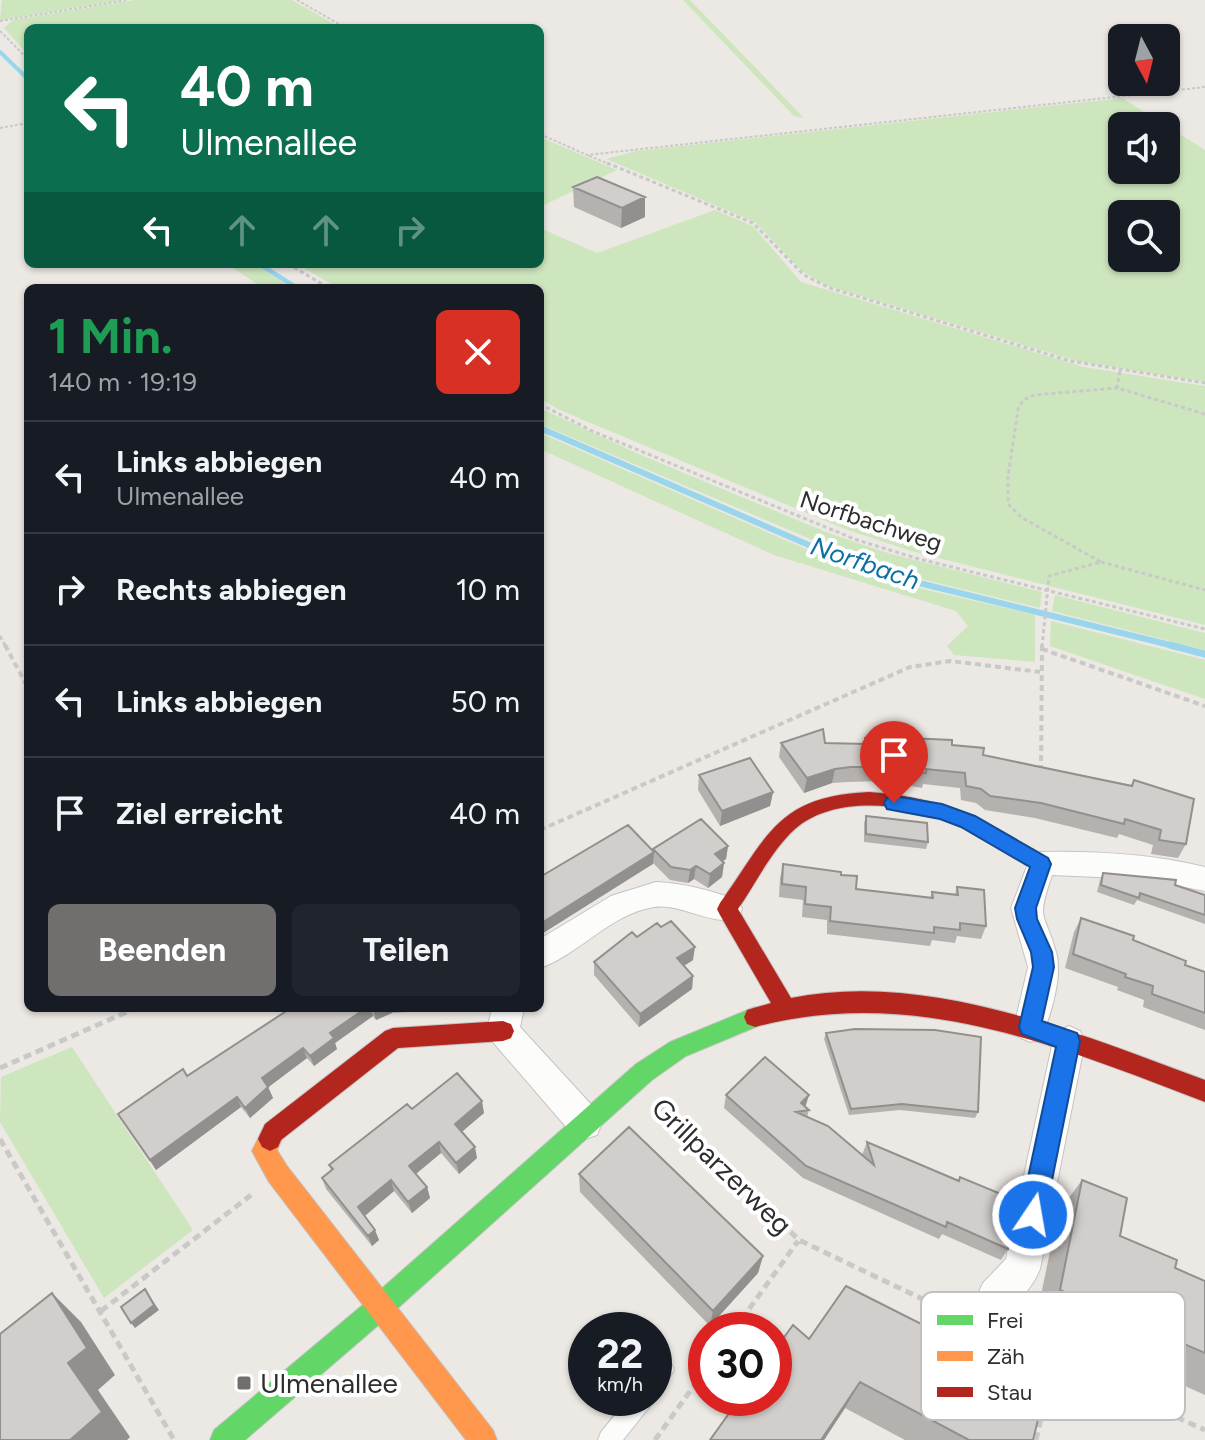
<!DOCTYPE html>
<html lang="de">
<meta charset="utf-8">
<style>
body{margin:0;font-family:Figtree,sans-serif;background:#20242c;color:#f1f3f6;height:100vh;display:flex;flex-direction:column;font-size:30px;white-space:nowrap}
*{box-sizing:border-box;margin:0}
p{font-size:26px;color:#9ea1a6}
.icon{flex:none;width:44px;height:44px;fill:none;stroke:currentColor;stroke-width:2;stroke-linecap:round;stroke-linejoin:round}
.map{position:relative;flex:1;overflow:hidden}
.sheet{position:absolute;left:24px;top:284px;width:520px;height:728px;display:flex;flex-direction:column;background:#171b24;border-radius:12px;box-shadow:0 2px 6px #0004}
.sheet>*{flex:none}
.guide{position:absolute;left:24px;top:24px;width:520px;height:244px;border-radius:12px;box-shadow:0 2px 6px #0004;background:#0b6e4f;color:#fff;overflow:hidden}
.needle{width:52px;rotate:173deg}
.buttons{position:absolute;left:1108px;top:24px;display:grid;gap:16px}
.buttons a{display:grid;place-items:center;width:72px;height:72px;border-radius:12px;background:#171b24;box-shadow:0 2px 6px #0004;font-size:40px}
.speed{position:absolute;left:568px;top:1312px;display:flex;gap:16px;font-size:40px;font-weight:700;text-align:center}
.speed>*{display:grid;place-content:center;width:104px;height:104px;border-radius:50%;background:#171b24;box-shadow:0 2px 6px #0004;line-height:1}
.speed small{font-size:20px;font-weight:400}
.speed .limit{border:12px solid #d22;background:#fff;color:#111}
.pin{position:absolute;display:grid;place-items:center;width:68px;height:68px;color:#fff;margin:-82px -34px;border-radius:50% 50% 50% 0;rotate:-45deg;box-shadow:0 0 8px #0007}
.pin .icon{rotate:45deg}
.me{position:absolute;width:88px;margin:-44px;rotate:12deg;stroke-linejoin:round;filter:drop-shadow(0 0 6px #0008)}
.turn{display:flex;align-items:center;gap:28px;height:168px;padding:0 24px;font-size:36px}
.turn .icon{width:104px;height:104px;stroke-width:2.5}
.turn b{display:block;font-size:56px;line-height:68px}
.lanes{display:flex;align-items:center;height:76px;padding:0 24px;background:#0003;justify-content:center;gap:40px;direction:ltr}
.lanes .off{opacity:.35}
.round{display:grid;place-items:center;flex:none;width:84px;height:84px;border-radius:12px;background:#20242c}
.headline{display:flex;align-items:center;justify-content:space-between;height:136px;padding:0 24px}
h1{font-size:48px;font-weight:700;line-height:60px;color:#1e9e55}
.action{display:flex;gap:16px;margin-top:auto;padding:16px 24px}
.action a{flex:1;height:92px;border-radius:12px;background:#706f6e;color:#fff;font-size:32px;font-weight:700;line-height:92px;text-align:center}
.action a+a{background:#20242c;color:#f1f3f6}
ul{padding:0;list-style:none}
li{display:flex;align-items:center;gap:24px;height:112px;padding:0 24px;border-top:2px solid #363941}
li div{flex:1}
li b{display:block;font-size:30px}
li em{font-style:normal}
.map>svg:first-child{display:block}
</style>
<div class="map">
<svg width="1205" height="1440" viewBox="0 0 1205 1440">
<rect width="100%" height="100%" fill="#ece8e4"/>
<path fill="#cee6be" fill-rule="evenodd" d="M2 0H122L0 20Z
M134 0H292L341 28H28V55L4 28 13 20Z
M683 0H690L804 118 794 116Z
M1122 98 1205 150V382L1077 361 828 286 802 271 755 222 606 159 636 151ZM1122 126H1166V170H1122ZM1122 214H1166V258H1122Z
M540 137 617 170 540 207Z
M715 210 753 226 801 282 1084 367 1205 386V625L911 551 845 529 562 411 540 399V288H338L297 264H540V228L597 253Z
M227 264H254L291 288H263Z
M540 408 641 455 831 534 891 554 1042 592 1040 608 913 577 848 555 540 424Z
M540 433 808 550 910 586 1035 615V662L954 655 947 646 968 626 956 611 774 555 540 449Z
M1055 595 1205 633V650L1052 611Z
M1051 621 1205 660V699L1050 646Z
M72 1047 193 1230 104 1298 0 1122 1 1077Z"/>
<g fill="none" stroke-linecap="round" stroke-linejoin="round">
<path stroke="#99d6ec" stroke-width="4" d="M0 52 28 79"/>
<path stroke="#99d6ec" stroke-width="5" d="M259 264 297 288"/>
<path stroke="#99d6ec" stroke-width="6" d="M540 428 811 546 911 581 1178 647"/>
<path stroke="#99d6ec" stroke-width="7" d="M1170 645 1205 654"/>
<g stroke="#c5c4c5" stroke-width="2">
<path id="lane" d="M664 1360 671 1363 674 1370 661 1390 654 1394V1366Z
M629 1398H653L650 1406 623 1440H598L601 1432Z"/>
</g>
<g stroke="#c5c4c5" stroke-width="2">
<path id="street" d="M1041 852C1097 851 1151 854 1205 867V891L1144 879 1052 875C1036 923 1044 909 1056 952 1063 975 1051 1016 1041 1037L1030 1042 1019 1037 1014 1027 1028 967 1011 908 1031 856Z
M656 882C684 883 711 891 738 900L742 909 738 918C712 927 682 903 654 907 610 914 580 954 540 968V939L611 896Z
M492 1008H524L520 1027 597 1111 602 1123 597 1135 585 1139 573 1135 492 1041 487 1031Z
M1069 1026 1080 1031 1085 1041 1040 1269C1032 1289 1016 1306 996 1315L983 1309 977 1296 983 1283 1006 1259 1053 1041 1058 1031Z"/>
</g>
<g stroke="#c5c4c5" stroke-width="2">
<path id="fast" d="M755 1007 763 1010 766 1017 763 1024 686 1056 652 1080 389 1316 245 1440H210L214 1430 371 1298 636 1064 670 1042Z"/>
</g>
<g stroke="#c5c4c5" stroke-width="2">
<path id="slow" d="M270 1127 278 1131 282 1139 277 1150 287 1166 493 1430 497 1440H466L269 1182 252 1151 262 1131Z"/>
</g>
<g stroke="#c5c4c5" stroke-width="2">
<path id="jam" d="M869 792C945 797 984 821 1048 858L1051 864 1048 870 1041 872 1034 870C1006 853 979 833 948 821 903 803 834 795 795 829 771 851 756 883 738 909L791 998C927 970 1080 1034 1205 1080V1102C1059 1046 913 985 755 1027L747 1024 744 1017 747 1010 771 1003 720 915 717 909 720 903C768 836 777 796 869 792Z
M503 1021 511 1024 514 1031 511 1038 503 1041 398 1048 281 1140 278 1147 270 1151 262 1147 258 1139 265 1124 385 1031 393 1028Z"/>
</g>
<path stroke="#c9c9c8" stroke-width="2" stroke-dasharray="3 2" stroke-linecap="butt" d="M297 0 346 28
M0 21 127 0
M0 31 28 59
M0 128 28 123
M540 134 587 155 1205 87
M589 156 612 165"/>
<path stroke="#c9c9c8" stroke-width="3" stroke-dasharray="4 3" stroke-linecap="butt" d="M607 163 753 223 804 275 830 288 1070 361 1205 383
M288 264 329 288
M1120 371 1117 388 1205 414
M540 404 592 431 857 540 919 559 1205 629
M1101 562 1205 590
M0 636 6 647
M1042 647 1049 576 1101 562 1021 517 1008 504V477L1018 409 1023 400 1034 395 1117 388"/>
<path stroke="#c9c9c8" stroke-width="4" stroke-dasharray="6 4" stroke-linecap="butt" d="M5 645 28 688
M1042 649 1205 706
M1041 771 1042 645
M540 830 910 667 950 661 1040 672"/>
<path stroke="#c9c9c8" stroke-width="5" stroke-dasharray="8 5" stroke-linecap="butt" d="M0 1068 136 1008
M659 1106 799 1240 1054 1362 1205 1430
M0 1139 174 1440
M101 1311 251 1195
M734 1330 798 1241
M655 1440 706 1369
M1036 1440 1054 1362"/>
<use href="#lane" fill="#fcfcfb" fill-rule="evenodd"/>
<use href="#street" fill="#fcfcfb" fill-rule="evenodd"/>
<use href="#fast" fill="#63d668" fill-rule="evenodd"/>
<use href="#slow" fill="#ff974d" fill-rule="evenodd"/>
<use href="#jam" fill="#b3261e" fill-rule="evenodd"/>
</g>
<path fill="#b4b1af" d="M573 187 645 197V217L621 228 574 207Z
M886 737 952 745 983 755 1131 785 1134 780 1186 844 1178 858 1151 854 1153 845 1119 834 1117 838 1035 818 985 810 976 803 961 800 960 788 923 784 922 788 883 781 848 782 832 783 804 793 779 757 781 743 864 744 865 738 885 740Z
M699 775 773 792 770 806 720 826 698 790Z
M866 816 928 842 926 849 864 842V823Z
M728 846 726 859 722 862 724 863 722 877 708 888 694 879 688 883 670 880 653 863 540 935V877L653 852V849Z
M783 864 841 875 856 889 930 898 932 892 955 894 957 887 986 926 981 939 957 936 955 943 932 940 930 946 827 934V920L802 917 803 900 779 897 780 878Z
M1103 873 1175 885 1205 895V924L1137 900 1134 905 1097 892 1100 880Z
M1081 918 1133 940 1185 965 1205 972V1030L1143 1007 1144 1000 1117 990 1118 987 1065 968 1074 932Z
M637 937 693 960 684 966 693 976 692 989 639 1027 594 975V962Z
M291 1008H413L407 1012 392 1013 376 1020 373 1016 335 1043 337 1049 314 1066 307 1058 268 1087 273 1098 250 1118 241 1107 156 1170 118 1114 187 1076Z
M432 1008H471L435 1011Z
M826 1033 978 1112 975 1118 900 1110 849 1115 824 1039Z
M726 1095 809 1110 807 1117 862 1155 867 1142 958 1181 960 1177 1008 1249 1001 1260 942 1234 939 1239 803 1178 724 1108Z
M412 1109 484 1113 461 1132 477 1158 459 1174 441 1153 416 1174 427 1187 430 1198 412 1213 394 1191 365 1216 379 1240 372 1246 326 1189 322 1178 331 1170 329 1165Z
M579 1174 763 1256 758 1273 710 1326 580 1192Z
M1082 1180 1120 1236 1175 1268 1205 1281V1395L1036 1319 1058 1213Z
M809 1339 1033 1440H905L845 1408 824 1440H710Z"/>
<path fill="#92908e" d="M645 197V217L621 228 622 208Z
M835 769 832 783 804 793 807 778Z
M773 792 770 806 720 826 722 811Z
M728 846 726 859 713 868 715 854Z
M654 852 653 864 540 935V924Z
M724 863 722 877 708 888 710 874Z
M696 866 694 879 688 883 690 870Z
M695 947 693 960 676 971 677 958Z
M693 976 692 989 639 1027 640 1014Z
M366 1008H370L373 1016 335 1043 337 1049 314 1066 310 1056 330 1033Z
M376 1008H391L392 1013 376 1020 373 1009Z
M303 1048 307 1058 266 1089 262 1078Z
M268 1087 273 1098 250 1118 245 1108Z
M809 1095 805 1108 801 1103Z
M237 1097 241 1107 156 1170 150 1160Z
M482 1101 484 1113 457 1136 455 1124Z
M439 1142 441 1153 412 1177 409 1166Z
M475 1147 477 1158 459 1174 456 1163Z
M391 1180 394 1191 362 1218 358 1207Z
M427 1187 430 1198 412 1213 408 1202Z
M375 1230 379 1240 372 1246 368 1236Z
M763 1256 758 1273 710 1326 713 1311Z
M145 1289 159 1310 135 1328 131 1323Z
M52 1293 81 1322 115 1375 98 1390 130 1437 127 1440H70L68 1363Z
M860 1382 845 1408 824 1440H821Z"/>
<path fill="#d1cecb" stroke="#92908e" stroke-width="2" d="M597 177 645 197 622 208 573 187Z
M823 729 825 743 866 744 865 738 886 741V737L952 740V745L984 748 983 755 1132 786 1134 780 1194 799 1186 844 1159 840 1161 830 1125 819 1124 824 1041 803 990 796 981 789 966 786 965 773 926 769V773L887 767H851L835 769 807 778 781 743Z
M750 758 773 792 722 811 699 775Z
M866 816 927 823 928 842 866 834Z
M701 819 728 846 715 854 724 863 710 874 696 866 690 870 671 867 653 849Z
M628 825 654 852 540 924V877Z
M783 864 841 872V875L857 876 856 889 882 892 933 898 932 892 958 895 957 887 984 890 986 926 960 923V930L934 927V933L830 921 831 907 805 904 806 887 782 884Z
M1103 873 1176 880 1175 885 1205 895V915L1140 893 1139 898 1101 885Z
M1081 918 1134 936 1133 940 1186 961 1185 965 1205 972V1013L1152 994 1153 986 1125 977 1126 974 1073 954Z
M671 921 695 947 677 958 693 976 640 1014 594 962 632 932 637 937 657 923 661 927Z
M291 1008H366L330 1033 334 1038 310 1056 303 1048 262 1078 268 1087 245 1108 237 1097 150 1160 118 1114 183 1069 187 1076Z
M855 1029 935 1030 981 1037 978 1112 902 1104 851 1109 826 1033Z
M765 1057 809 1095 801 1103 809 1110 796 1112 828 1126 874 1165 867 1142 959 1181 960 1177 1020 1202 1008 1249 947 1222 946 1227 806 1166 726 1095Z
M457 1073 482 1101 455 1124 475 1147 456 1163 439 1142 409 1166 427 1187 408 1202 391 1180 358 1207 375 1230 368 1236 322 1178 333 1169 329 1165 407 1104 412 1109Z
M629 1127 763 1256 713 1311 579 1174Z
M1082 1180 1127 1198 1120 1236 1177 1260 1175 1268 1205 1281V1353L1060 1290Z
M846 1286 1046 1387 1033 1440H969L860 1382 821 1440H710L740 1398H774V1351L793 1325 809 1339Z
M145 1289 154 1305 131 1323 121 1307Z
M52 1293 87 1348 68 1363 102 1412 70 1440H0V1334Z"/>
<path fill="#1a73e8" stroke="#114b97" stroke-width="2" d="M894 796 942 804 975 816 1048 858 1051 864 1036 908 1037 919 1052 952 1054 967 1042 1021 1077 1033 1080 1041 1045 1215 1042 1224 1033 1228 1024 1224 1020 1215 1056 1047 1022 1034 1019 1027 1033 967 1031 952 1017 919 1015 908 1030 867 961 827 940 819 887 809 884 803 887 798Z"/>
<rect fill="#706f6e" stroke="#fff" stroke-width="3" x="236" y="1375" width="16" height="16" rx="4"/>
<g text-anchor="middle" dominant-baseline="central" stroke-width="8" stroke-linejoin="round" paint-order="stroke">
<g font-size="24" fill="#2e2e2e" stroke="#fff">
<text transform="translate(871 521) rotate(18)">Norfbachweg</text>
</g>
<g font-size="26" font-style="italic" fill="#0d6fa3" stroke="#fff">
<text transform="translate(865 563) rotate(19)">Norfbach</text>
</g>
<g font-size="28" fill="#2e2e2e" stroke="#fff">
<text transform="translate(722 1166) rotate(44)">Grillparzerweg</text>
</g>
<g font-size="28" fill="#2e2e2e" stroke="#fff" text-anchor="start">
<text x="260" y="1383">Ulmenallee</text>
</g>
</g>
<rect x="921" y="1292" width="264" height="128" rx="12" fill="#fff" stroke="#c0c0c0" stroke-width="2"/>
<rect x="937" y="1315" width="36" height="10" fill="#63d668"/>
<rect x="937" y="1351" width="36" height="10" fill="#ff974d"/>
<rect x="937" y="1387" width="36" height="10" fill="#b3261e"/>
<g font-size="22" fill="#2e2e2e">
<text x="987" y="1328">Frei</text>
<text x="987" y="1364">Zäh</text>
<text x="987" y="1400">Stau</text>
</g>
</svg>
<div class="buttons">
<a><svg class="needle" viewBox="-14 -14 28 28"><path d="M0-13l5 13h-10z" fill="#e53935"/><path d="M0 13l5-13h-10z" fill="#9ea1a6"/></svg></a>
<a><svg class="icon" aria-label="sound" viewBox="0 0 24 24"><path d="M4 9h4l5-4v14l-5-4H4zM17 9q2 3 0 6"/></svg></a>
<a><svg class="icon" aria-label="search" viewBox="0 0 24 24"><circle cx="10" cy="10" r="6"/><path d="M15 15l6 6"/></svg></a>
</div>
<div class="speed"><div>22<small>km/h</small></div><div class="limit">30</div></div>
<div class="pin" style="left:894px;top:803px;background:#d93025"><svg class="icon" aria-label="arrive" viewBox="0 0 24 24"><path d="M6 21V4h12l-3 4 3 4H6"/></svg></div>
<svg class="me" style="left:1033px;top:1215px" viewBox="-20 -20 40 40"><circle r="17" fill="#1a73e8" stroke="#fff" stroke-width="3"/><path d="M0-11L8 9 0 5-8 9z" fill="#fff"/></svg>
<div class="guide">
<div class="turn"><svg class="icon" aria-label="left" viewBox="0 0 24 24"><path d="M17 20v-9H6M10 6l-5 5 5 5"/></svg><div><b>40 m</b>Ulmenallee</div></div>
<div class="lanes"><svg class="icon" aria-label="left" viewBox="0 0 24 24"><path d="M17 20v-9H6M10 6l-5 5 5 5"/></svg><svg class="icon off" aria-label="ahead" viewBox="0 0 24 24"><path d="M12 20V5M6 11l6-6 6 6"/></svg><svg class="icon off" aria-label="ahead" viewBox="0 0 24 24"><path d="M12 20V5M6 11l6-6 6 6"/></svg><svg class="icon off" aria-label="right" viewBox="0 0 24 24"><path d="M7 20v-9h11M14 6l5 5-5 5"/></svg></div>
</div>
<section class="sheet">
<div class="headline"><div><h1>1 Min.</h1><p>140 m · 19:19</p></div><a class="round" style="background:#d93025;color:#fff"><svg class="icon" aria-label="close" viewBox="0 0 24 24"><path d="M6 6l12 12M18 6L6 18"/></svg></a></div>
<ul>
<li><svg class="icon" aria-label="left" viewBox="0 0 24 24"><path d="M17 20v-9H6M10 6l-5 5 5 5"/></svg><div><b>Links abbiegen</b><p>Ulmenallee</p></div><em>40 m</em></li>
<li><svg class="icon" aria-label="right" viewBox="0 0 24 24"><path d="M7 20v-9h11M14 6l5 5-5 5"/></svg><div><b>Rechts abbiegen</b></div><em>10 m</em></li>
<li><svg class="icon" aria-label="left" viewBox="0 0 24 24"><path d="M17 20v-9H6M10 6l-5 5 5 5"/></svg><div><b>Links abbiegen</b></div><em>50 m</em></li>
<li><svg class="icon" aria-label="arrive" viewBox="0 0 24 24"><path d="M6 21V4h12l-3 4 3 4H6"/></svg><div><b>Ziel erreicht</b></div><em>40 m</em></li>
</ul>
<div class="action"><a>Beenden</a><a>Teilen</a></div>
</section>
</div>
